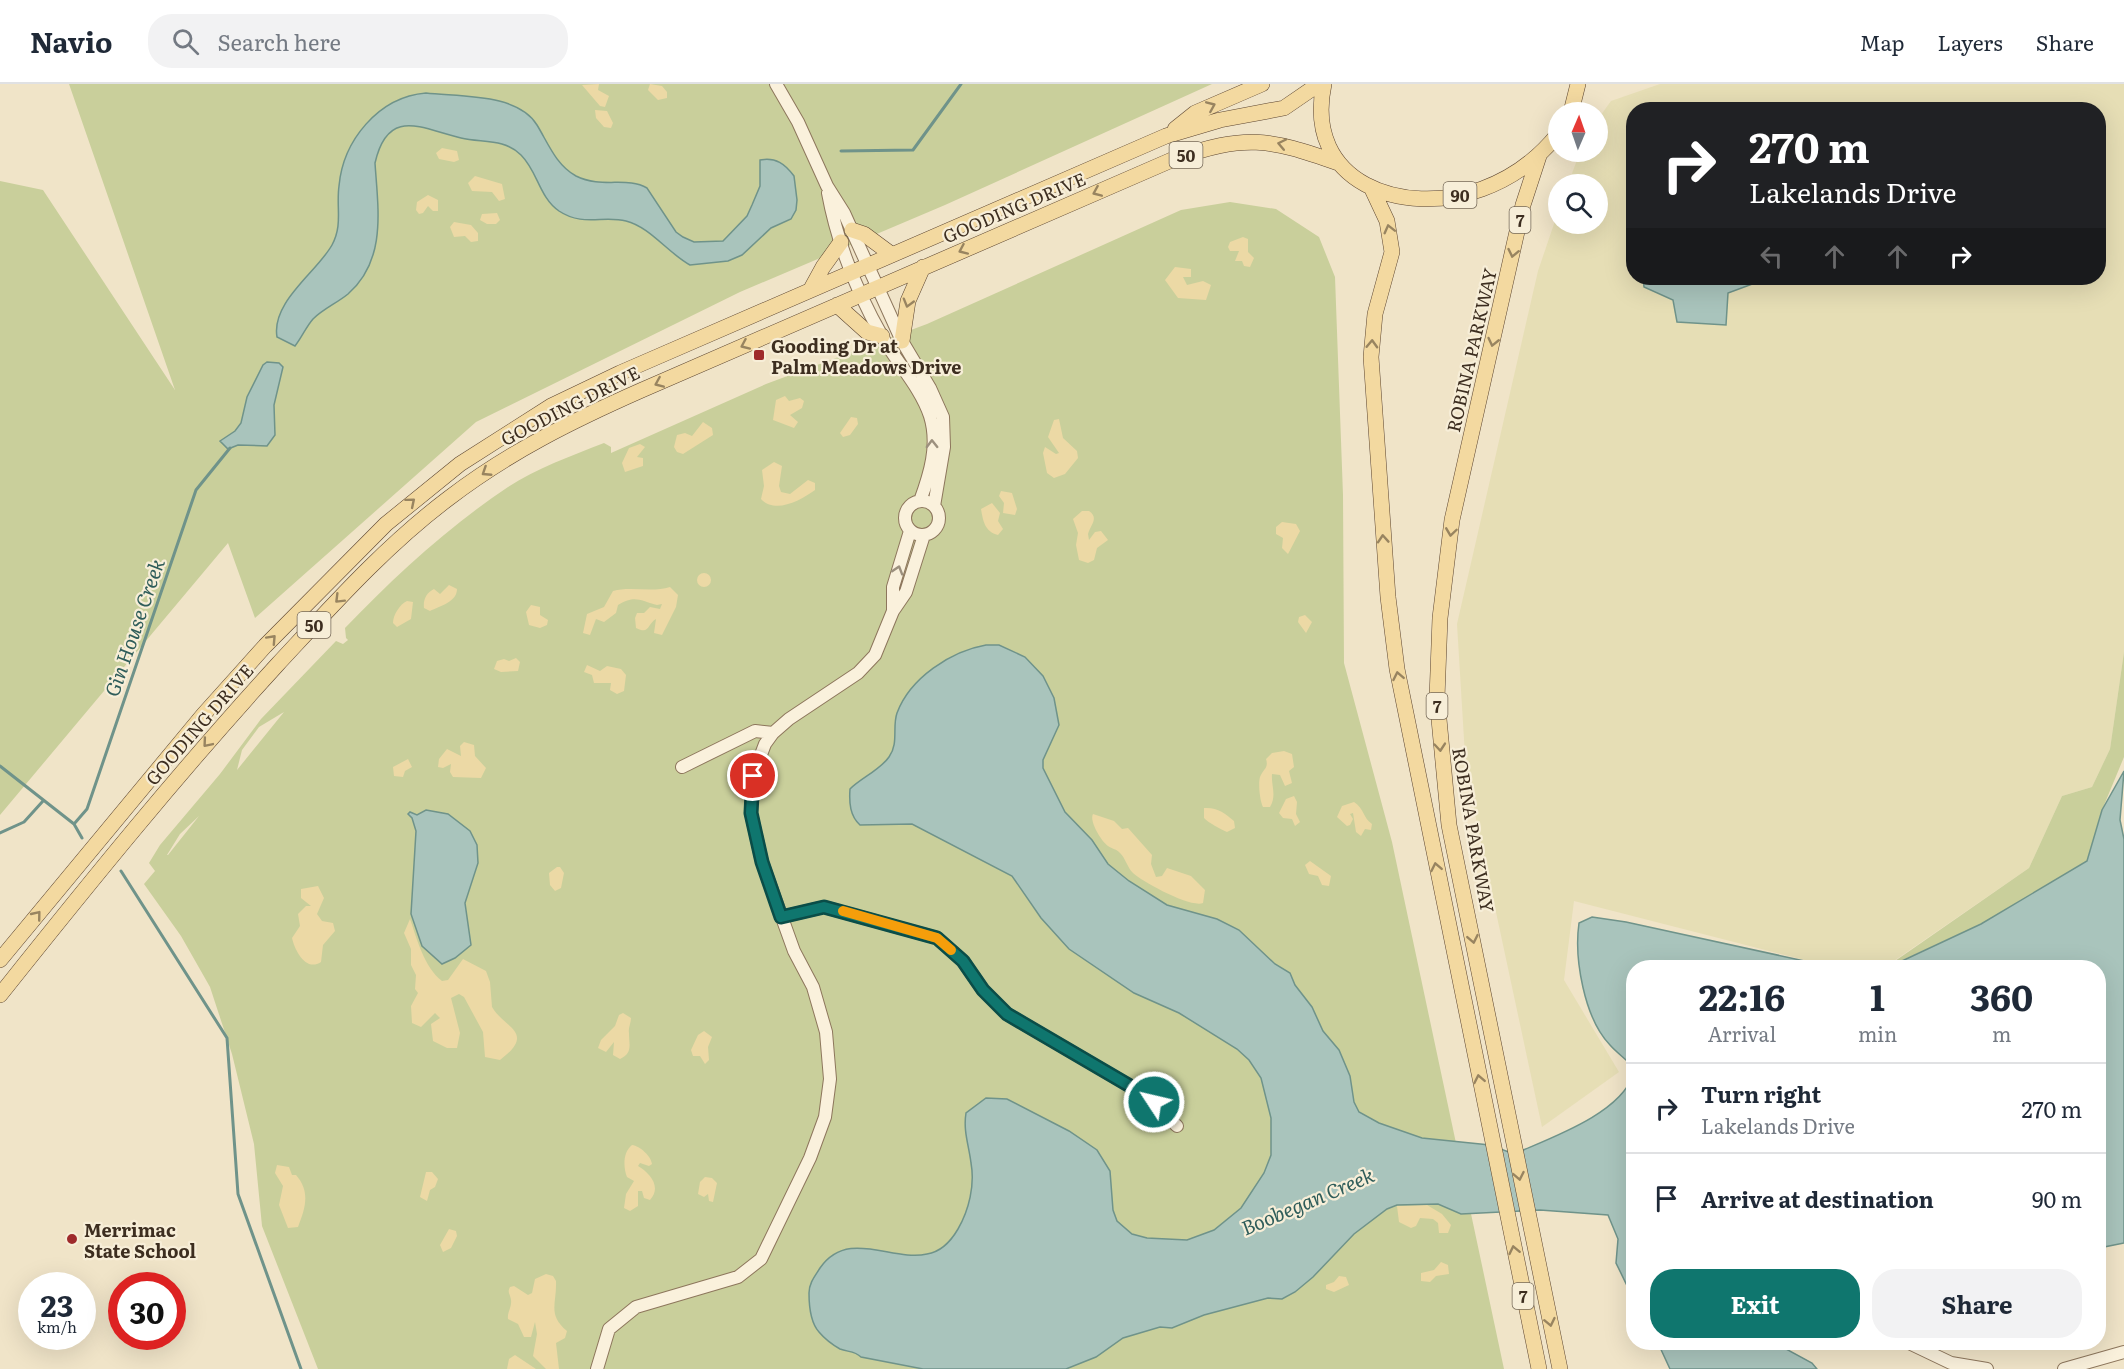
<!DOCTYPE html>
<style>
body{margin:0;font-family:Literata,serif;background:#f2f2f3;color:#1f2937;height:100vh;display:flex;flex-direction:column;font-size:22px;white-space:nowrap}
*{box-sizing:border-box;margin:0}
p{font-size:20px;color:#747a83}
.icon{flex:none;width:33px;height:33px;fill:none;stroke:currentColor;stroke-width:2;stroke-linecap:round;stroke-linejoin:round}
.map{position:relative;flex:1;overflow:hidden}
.side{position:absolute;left:1626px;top:876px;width:480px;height:390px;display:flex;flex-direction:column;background:#fff;border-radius:24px;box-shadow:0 6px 24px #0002}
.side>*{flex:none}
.hud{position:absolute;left:1626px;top:18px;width:480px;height:183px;border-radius:24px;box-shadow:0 6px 24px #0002;background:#202124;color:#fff;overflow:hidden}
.needle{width:39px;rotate:2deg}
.buttons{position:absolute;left:1548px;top:18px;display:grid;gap:12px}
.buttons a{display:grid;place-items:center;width:60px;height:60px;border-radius:50%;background:#fff;box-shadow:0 6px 24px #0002;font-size:30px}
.speed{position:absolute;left:18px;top:1188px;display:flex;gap:12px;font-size:30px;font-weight:700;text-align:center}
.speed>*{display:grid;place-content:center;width:78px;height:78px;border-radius:50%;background:#fff;box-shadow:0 6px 24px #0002;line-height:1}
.speed small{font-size:15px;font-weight:400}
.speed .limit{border:9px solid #d22;background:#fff;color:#111}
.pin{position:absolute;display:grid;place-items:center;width:51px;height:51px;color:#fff;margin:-26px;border:3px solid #fff;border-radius:50%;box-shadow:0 2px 6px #0007}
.me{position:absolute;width:66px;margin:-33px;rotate:305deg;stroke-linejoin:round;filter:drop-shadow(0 0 4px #0008)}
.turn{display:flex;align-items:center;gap:21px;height:126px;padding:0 24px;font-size:27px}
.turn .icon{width:78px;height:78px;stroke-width:2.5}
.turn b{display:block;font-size:42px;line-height:51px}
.lanes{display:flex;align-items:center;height:57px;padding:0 24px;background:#0003;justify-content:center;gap:30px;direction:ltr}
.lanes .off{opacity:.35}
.eta{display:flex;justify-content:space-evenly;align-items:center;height:102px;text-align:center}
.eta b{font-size:36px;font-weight:700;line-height:42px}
.primary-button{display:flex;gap:12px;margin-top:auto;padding:12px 24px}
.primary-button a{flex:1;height:69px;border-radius:24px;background:#0f766e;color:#fff;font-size:24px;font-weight:700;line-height:69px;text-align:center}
.primary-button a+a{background:#f2f2f3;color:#1f2937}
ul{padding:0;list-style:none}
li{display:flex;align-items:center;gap:18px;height:90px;padding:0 24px;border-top:2px solid #e0e1e3}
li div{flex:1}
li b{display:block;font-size:22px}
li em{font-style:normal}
header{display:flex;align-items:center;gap:36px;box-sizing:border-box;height:84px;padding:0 30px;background:#fff;border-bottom:2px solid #e0e1e3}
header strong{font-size:28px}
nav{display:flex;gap:33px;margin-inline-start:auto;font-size:21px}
.search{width:420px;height:54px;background:#f2f2f3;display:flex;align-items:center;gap:15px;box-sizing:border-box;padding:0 21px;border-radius:24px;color:#747a83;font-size:22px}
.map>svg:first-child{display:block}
</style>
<header>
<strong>Navio</strong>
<div class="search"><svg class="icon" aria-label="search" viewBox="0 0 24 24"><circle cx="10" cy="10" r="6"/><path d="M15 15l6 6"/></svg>Search here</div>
<nav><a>Map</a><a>Layers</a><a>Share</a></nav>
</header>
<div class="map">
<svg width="2124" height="1285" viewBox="0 0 2124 1285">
<rect width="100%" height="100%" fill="#f0e4c8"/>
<path fill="#e6deb5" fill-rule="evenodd" d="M1660 0H2124V568L2110 665 2092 703 2062 712 2029 784 1885 883H1832L1574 817 1564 896 1619 988 1542 1043 1466 688 1457 540 1538 187 1558 128V140H1598V100H1568L1580 68H1598V35L1611 17ZM1634 26H2098V194H1634Z"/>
<path fill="#c9cf9b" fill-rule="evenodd" d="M69 0H1212L945 121 740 208 476 338 255 534 228 459 0 731V97L43 106 175 306Z
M1230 118 1276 125 1319 153 1335 193 1343 411 1344 579 1392 758 1504 1285H318L262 1142 254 1060 232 970 210 903 181 852 144 800 155 787 149 779 160 761 220 690 261 635 336 557 343 560 348 556 346 554 345 544C394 493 448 443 508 403 537 384 571 372 604 359L611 363V369L766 300 927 240 1181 126ZM284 628 237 686 242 666 259 643ZM199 732 168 771H167L180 750Z
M2124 568V673L2102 726 2087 777 1981 840 1885 884 2029 784 2062 712 2092 703 2110 665Z"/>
<path fill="#ecd9a5" d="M599 0 598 6 609 12 605 23 600 22 582 1Z
M650 0 662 2 667 8V14L658 16 648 6Z
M595 26 607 27 613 39 611 44 604 43 596 34Z
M442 64 457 67 459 76 454 78 439 75 436 69Z
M475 92 502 100 505 115 499 117 492 108 472 107 468 99Z
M428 111 438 116V127H433L428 122 423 129 419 130 416 126 417 118Z
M497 129 500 136 496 140H487L480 136 482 130Z
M454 138 471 141 478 149V157L471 158 465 152 454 153 450 143Z
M1243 153 1248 155V168L1254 174 1250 183 1244 182 1242 177H1235L1239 167H1230L1228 163 1230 158Z
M1175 183 1191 185V193H1183L1187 201 1203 197 1211 201 1206 216 1178 214 1165 196Z
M785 312 789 317 800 314 804 317 802 324 790 331 798 338 794 344 773 336 776 316Z
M851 333 857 334 858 340 850 351 843 353 840 349Z
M1059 335 1063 354 1077 367 1078 374 1065 390 1054 394 1047 389 1043 369 1045 363 1056 370 1059 369 1048 353 1054 336Z
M703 338 712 344 713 351 683 370 677 368 674 363 677 351 685 349 692 352Z
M640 360 645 363 637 373 643 374V382L625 388 622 379 629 364Z
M774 378 782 382 779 402 781 408 790 410 808 396 815 399V406C800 417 775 430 761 415L764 402 762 386Z
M1001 407 1012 409 1017 425 1015 431 1003 429 1004 419 999 412Z
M992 419 1000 429 998 437 1003 445 998 451C985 448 983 437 981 425Z
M1082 427H1089C1099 434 1091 440 1088 450L1089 456 1095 448 1101 447 1108 456 1097 464 1094 476 1088 479 1079 476 1076 461 1078 449 1073 435Z
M1282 438 1296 440 1300 447 1288 470 1282 464 1283 454 1276 450V443Z
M697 496a7 7 0 1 1 14 0a7 7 0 1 1-14 0Z
M449 501 457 505C457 518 440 522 430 527L424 524C423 516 426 509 434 505L440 510Z
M670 503 678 511 676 523 662 551 654 549 656 535C647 540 650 551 636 544L635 534 637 529H644L650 523 660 525 662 520 657 521C639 516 635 511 618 521L616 529 604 538 596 535 590 551 583 549 587 530 604 523 613 507C631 502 652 509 670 503Z
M407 517 413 518 411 535 397 543 393 539C393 531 400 520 407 517Z
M531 521 540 523V531L548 536 547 541 540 544 529 541 526 528Z
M1305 531 1312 538 1306 549 1298 538 1299 533Z
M516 574 520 578 518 587 501 588 494 585 497 577 504 575 509 577Z
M587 581 600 587 607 582 621 585 626 591 624 607 617 610 610 606 611 599H594L592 591 584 588Z
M464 658 474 661 475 672 486 684 481 694 453 693 450 688 451 680 443 684 438 683 439 675 447 665 461 672 460 662Z
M1284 667 1292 670 1294 683 1289 687 1292 699 1285 702 1280 691 1272 690C1271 702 1277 711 1270 723H1263C1260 717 1258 700 1260 693 1263 685 1269 684 1266 675L1272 669Z
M408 675 412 683 405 687 403 693 394 692 393 683Z
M1294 712 1297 718 1296 730 1300 738 1295 742 1292 735 1283 734 1279 729 1286 715Z
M1354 718C1364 724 1363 734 1372 740L1371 746 1365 745 1361 752 1356 748 1353 729 1350 730 1353 735 1350 741 1347 742 1337 733 1342 722Z
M1204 724C1217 723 1225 729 1234 737L1235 744 1227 748C1220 745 1209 739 1204 734Z
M1093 730 1114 737 1122 745 1128 744 1152 771 1151 780 1156 793 1162 792 1167 784 1191 792 1205 806 1203 819C1190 824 1143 798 1133 789 1127 783 1126 775 1120 769 1117 765 1112 765 1108 762 1101 757 1089 737 1093 730Z
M1310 777 1331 792 1329 802 1322 801 1318 792 1309 790 1305 781Z
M557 783H560L564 789 561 804 555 807 550 801 549 789Z
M318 802 324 814 317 830 322 837 333 839 335 847 323 861 321 878C306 888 295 867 292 854L300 842 298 830 306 822H311L301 814V805Z
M410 835C417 855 424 883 442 897L448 896 463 875 486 887 490 898 492 923C504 944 537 948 500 976L485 973 483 948 464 913 459 910 451 914 460 949 457 964H447L433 957 431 940 440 934 435 929 421 943 412 939 411 922 418 909 415 905 416 891 411 881V865L404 849Z
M623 929 631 934C631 939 628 944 629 949 629 961 633 969 620 975L613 971 614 958 606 968 598 964 601 956 615 942 619 931Z
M704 947 712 953 708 963 709 976 705 980 700 972H693L691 966 698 951Z
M632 1061C640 1062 651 1072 652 1080L649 1082 640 1079 638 1082C650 1089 662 1103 650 1116L644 1114 642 1107H638V1122L630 1127 624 1124 626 1110 634 1097 627 1093C623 1083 623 1068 632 1061Z
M277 1081 289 1083 292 1091H296C311 1108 305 1125 298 1143L288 1144 279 1121 283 1102 275 1089Z
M426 1088H432L438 1095 435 1103 430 1106 427 1117 420 1113Z
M705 1093 712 1094 717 1099 713 1118 709 1117 708 1110 704 1113 698 1110 700 1098Z
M1427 1121 1442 1130 1451 1141 1448 1149H1439L1438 1139 1433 1135 1420 1134 1416 1142 1411 1144 1399 1138 1397 1122Z
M449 1145 456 1147 457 1152 451 1164 443 1168 440 1161Z
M1441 1178 1448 1181 1449 1190 1436 1192 1430 1198 1421 1197V1189L1434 1186Z
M546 1190 553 1192 556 1197C557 1220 547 1230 567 1247L565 1254 556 1259 559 1285H546L533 1272 537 1250 535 1238 531 1253H524L518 1240 508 1235C507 1228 512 1223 511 1216 510 1209 507 1209 510 1203L514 1202 528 1211 532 1209 535 1195Z
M1339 1192 1346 1193 1349 1201 1334 1208 1326 1205V1201L1334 1198Z
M515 1271 536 1285H507L509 1275Z"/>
<path fill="#a9c4bc" stroke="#6f938a" stroke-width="1.5" d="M426 9C459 13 518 9 537 41 548 59 556 81 576 92 602 105 627 92 647 104L676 148 683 153 694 158 723 157 747 132 752 121 760 102V76C776 73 785 80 794 92L797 116 796 126 791 135 771 144 742 171 728 177 690 181C668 169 650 143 626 137 603 131 583 143 559 127 539 113 538 88 521 71 504 54 482 59 461 54 422 45 388 22 375 79 378 125 387 176 348 210 337 219 323 225 313 235 306 243 302 253 295 262L277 253C271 218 317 188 332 161 343 141 336 123 339 102 343 57 378 13 426 9Z
M1643 194H1748L1755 199 1728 209 1726 241 1677 238 1673 216 1644 203Z
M267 278 279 279 283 283 274 321 275 351 267 362 238 361 228 365 220 357 235 347 241 339 247 313 263 281Z
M986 561H999L1025 573 1043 592 1054 614 1059 641 1043 676V684L1065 728 1092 756 1108 780 1129 797 1167 821 1217 835 1239 846 1275 880 1290 889 1295 901 1312 923 1323 947 1339 966 1350 992 1354 1018 1359 1028 1379 1039 1422 1054 1490 1061 1514 1070C1550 1054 1620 1030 1633 991V1214L1616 1179 1618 1155 1608 1131 1540 1126 1461 1130 1438 1120 1397 1121 1387 1125 1354 1150 1313 1193 1295 1208 1282 1215 1268 1214 1204 1231 1172 1244 1160 1243 1123 1254 1096 1273 1066 1285H923L861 1273C855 1267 848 1268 840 1265 833 1261 824 1254 819 1248 810 1238 809 1222 809 1209 809 1199 815 1192 820 1184 848 1144 892 1178 927 1170 940 1168 951 1157 958 1145 969 1126 975 1101 971 1079 969 1062 963 1047 966 1029L986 1014 1007 1015 1069 1047 1097 1066 1110 1087 1113 1126 1117 1137 1132 1150 1147 1154 1187 1156 1214 1146 1241 1124 1264 1089 1271 1071V1034L1261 994 1249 976 1237 965 1179 929 1134 909 1069 865 1041 834 1012 792 912 740 860 741C850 732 849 719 850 705 861 694 880 686 889 673 899 659 892 643 897 629 910 594 951 567 986 561Z
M2124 687 2120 736 2124 755V1159L2099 1164 2098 884 1889 883 1981 840 2087 777 2102 726Z
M426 726 448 730 470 747 477 761 478 779 465 819 471 861 455 874 442 880 422 862 411 830 416 747 412 734 408 730 410 728 417 731Z
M1592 833 1626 838 1832 883 1634 884 1633 983C1626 975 1617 969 1610 961 1584 934 1574 874 1579 839Z
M1658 1259H1775L1812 1279 1817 1285H1670Z"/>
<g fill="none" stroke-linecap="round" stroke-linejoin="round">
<path stroke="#6f938a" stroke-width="3" d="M841 67 913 66 961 0
M0 682 74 740 87 725 196 406 230 364
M74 740 82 754
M0 749 24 738 43 717
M121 787 227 954 238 1110 301 1285"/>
<g stroke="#8d765c" stroke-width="14">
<path id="minor" d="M776 0 798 38 827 102 844 129 902 257 930 304 943 333 944 363 934 422
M828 109C837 158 858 210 883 254 897 279 921 304 930 332 939 361 930 390 920 417
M905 434a17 17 0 1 1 34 0a17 17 0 1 1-34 0Z
M893 527V503L910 447
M682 683 755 647 773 649
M781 833 824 823 937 854 963 877 983 906 1007 930 1142 1009 1177 1042
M1907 1258 1951 1279 1987 1285
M597 1285 609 1245 636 1223 738 1193 761 1175 810 1074 825 1033 830 995 826 948 813 903 794 867 762 778 751 729 753 692 765 660 773 649 789 635 858 589 875 571 893 527 906 508 924 451
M2064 1285 2124 1268"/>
</g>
<g stroke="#5b4430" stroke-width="16">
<path id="major" d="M1324 0C1303 99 1403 134 1482 105 1512 94 1538 75 1558 50
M1571 28 1578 0
M1175 45 1195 29 1262 0
M1539 72 1523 121 1452 436 1440 534 1437 614 1449 741 1560 1285
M1372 105 1387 137 1392 168 1375 230 1371 273 1388 513 1397 585 1539 1285
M852 146 864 150 891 170
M812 203 823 183 841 158
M837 221 867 248 882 252
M902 257 908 217 923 183
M0 876 203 631 265 562 386 440 460 380 551 322 620 289 1166 52 1220 36 1284 24 1319 0
M0 911C90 798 180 687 277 581 331 523 385 462 449 414 509 368 574 336 642 306L1174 75C1246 50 1267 54 1338 79"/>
</g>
<use href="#minor" stroke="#faf1dc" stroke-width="12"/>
<use href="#major" stroke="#f3d9a0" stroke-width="15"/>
</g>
<defs><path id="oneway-chevron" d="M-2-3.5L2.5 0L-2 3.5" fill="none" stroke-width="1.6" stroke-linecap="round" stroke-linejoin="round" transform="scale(1.5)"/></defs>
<g stroke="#988460">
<use href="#oneway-chevron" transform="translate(1211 22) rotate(-23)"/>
<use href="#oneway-chevron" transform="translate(1282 60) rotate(-168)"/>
<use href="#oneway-chevron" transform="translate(1097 108) rotate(157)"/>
<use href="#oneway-chevron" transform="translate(1389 145) rotate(-104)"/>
<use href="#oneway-chevron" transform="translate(963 166) rotate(156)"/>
<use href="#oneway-chevron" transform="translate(1513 169) rotate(102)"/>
<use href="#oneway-chevron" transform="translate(908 219) rotate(106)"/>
<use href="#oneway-chevron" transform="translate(1493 258) rotate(103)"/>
<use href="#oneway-chevron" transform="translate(1372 260) rotate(-88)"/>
<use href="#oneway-chevron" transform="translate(745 261) rotate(156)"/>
<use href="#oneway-chevron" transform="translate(659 299) rotate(157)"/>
<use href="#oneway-chevron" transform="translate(486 388) rotate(147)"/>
<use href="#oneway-chevron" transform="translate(411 418) rotate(-40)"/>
<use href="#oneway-chevron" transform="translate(1451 448) rotate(98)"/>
<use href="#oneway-chevron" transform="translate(1383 455) rotate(-94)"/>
<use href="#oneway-chevron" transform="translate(339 515) rotate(135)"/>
<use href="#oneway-chevron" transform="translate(272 555) rotate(-47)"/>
<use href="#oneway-chevron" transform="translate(1398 592) rotate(-101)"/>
<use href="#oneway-chevron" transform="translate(207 659) rotate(130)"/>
<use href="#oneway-chevron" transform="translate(1440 663) rotate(85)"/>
<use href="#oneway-chevron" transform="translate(1436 783) rotate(-101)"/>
<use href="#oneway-chevron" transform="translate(37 831) rotate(-51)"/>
<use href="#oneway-chevron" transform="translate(1473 855) rotate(79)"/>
<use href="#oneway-chevron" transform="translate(1479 995) rotate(-101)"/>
<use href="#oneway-chevron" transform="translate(1519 1092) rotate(79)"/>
<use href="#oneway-chevron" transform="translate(1514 1166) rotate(-102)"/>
<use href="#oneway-chevron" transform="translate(1550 1238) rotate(78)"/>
</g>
<g stroke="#9c907e">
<use href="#oneway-chevron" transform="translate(932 360) rotate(-91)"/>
<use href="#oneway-chevron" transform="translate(898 486) rotate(-73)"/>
</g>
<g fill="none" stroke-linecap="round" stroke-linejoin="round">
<g stroke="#0a4d48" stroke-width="15">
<path id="route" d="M753 692 751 729 762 778 781 833 824 823 937 854 963 877 983 906 1007 930 1142 1009 1154 1018"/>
</g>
<use href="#route" stroke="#0f766e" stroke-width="10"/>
<path stroke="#f59e0b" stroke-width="10" d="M843 827 937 854 951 866"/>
</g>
<g fill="#9e2a2b" stroke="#f7eed8" stroke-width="2">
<rect x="753" y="265" width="12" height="12" rx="3"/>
<circle cx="72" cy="1155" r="6"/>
</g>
<g text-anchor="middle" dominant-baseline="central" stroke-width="4.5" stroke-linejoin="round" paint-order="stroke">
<g fill="#f7eed8" stroke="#756857" stroke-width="1.5">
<rect x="1169.5" y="58" width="33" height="26" rx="4.5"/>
<rect x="1443.5" y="98" width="33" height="26" rx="4.5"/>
<rect x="1509.5" y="123" width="21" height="26" rx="4.5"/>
<rect x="297.5" y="528" width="33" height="26" rx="4.5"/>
<rect x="1426.5" y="609" width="21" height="26" rx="4.5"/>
<rect x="1512.5" y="1199" width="21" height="26" rx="4.5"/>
</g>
<g font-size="16" font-weight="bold" fill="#3d2e20">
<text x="1186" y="71">50</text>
<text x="1460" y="111">90</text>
<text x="1520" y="136">7</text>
<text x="314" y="541">50</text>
<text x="1437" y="622">7</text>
<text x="1523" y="1212">7</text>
</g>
<g font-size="18" fill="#3d2e20" stroke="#f7eed8">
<text transform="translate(1014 123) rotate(-23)">GOODING DRIVE</text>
<text transform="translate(1471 266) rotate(-77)">ROBINA PARKWAY</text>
<text transform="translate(570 321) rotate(-27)">GOODING DRIVE</text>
<text transform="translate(199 640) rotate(-49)">GOODING DRIVE</text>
<text transform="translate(1474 746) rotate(80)">ROBINA PARKWAY</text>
</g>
<g font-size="18" font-weight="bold" fill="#3d2e20" stroke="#f7eed8" text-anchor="start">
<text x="771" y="261">Gooding Dr at<tspan x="771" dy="21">Palm Meadows Drive</tspan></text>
<text x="84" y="1145">Merrimac<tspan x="84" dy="21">State School</tspan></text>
</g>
<g font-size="20" font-style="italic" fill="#2f5d5a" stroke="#f7eed8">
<text transform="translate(133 543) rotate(-71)">Gin House Creek</text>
<text transform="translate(1307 1116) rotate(-23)">Boobegan Creek</text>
</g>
</g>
</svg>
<div class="buttons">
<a><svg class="needle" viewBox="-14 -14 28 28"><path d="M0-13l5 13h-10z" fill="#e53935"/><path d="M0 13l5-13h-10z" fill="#747a83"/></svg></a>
<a><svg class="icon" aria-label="search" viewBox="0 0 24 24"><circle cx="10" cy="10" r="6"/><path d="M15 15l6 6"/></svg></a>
</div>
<div class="speed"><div>23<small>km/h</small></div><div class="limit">30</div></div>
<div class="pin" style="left:753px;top:692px;background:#d93025"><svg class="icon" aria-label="arrive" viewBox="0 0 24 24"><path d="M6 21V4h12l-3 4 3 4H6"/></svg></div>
<svg class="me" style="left:1154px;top:1018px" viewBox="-20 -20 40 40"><circle r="17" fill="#0f766e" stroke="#fff" stroke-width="3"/><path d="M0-11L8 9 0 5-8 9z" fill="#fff"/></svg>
<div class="hud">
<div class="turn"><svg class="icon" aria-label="right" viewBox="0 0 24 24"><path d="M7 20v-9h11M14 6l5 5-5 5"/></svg><div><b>270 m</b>Lakelands Drive</div></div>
<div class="lanes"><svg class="icon off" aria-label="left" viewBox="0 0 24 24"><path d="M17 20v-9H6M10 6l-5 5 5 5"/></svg><svg class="icon off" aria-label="ahead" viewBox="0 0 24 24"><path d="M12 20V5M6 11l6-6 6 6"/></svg><svg class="icon off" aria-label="ahead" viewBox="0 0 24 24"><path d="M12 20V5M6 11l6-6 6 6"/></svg><svg class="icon" aria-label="right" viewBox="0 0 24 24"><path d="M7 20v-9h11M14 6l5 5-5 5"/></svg></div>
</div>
<section class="side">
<div class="eta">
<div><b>22:16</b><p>Arrival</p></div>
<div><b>1</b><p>min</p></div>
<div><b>360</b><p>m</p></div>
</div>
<ul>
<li><svg class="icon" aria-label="right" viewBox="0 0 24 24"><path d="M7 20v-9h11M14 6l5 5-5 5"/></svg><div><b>Turn right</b><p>Lakelands Drive</p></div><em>270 m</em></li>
<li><svg class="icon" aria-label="arrive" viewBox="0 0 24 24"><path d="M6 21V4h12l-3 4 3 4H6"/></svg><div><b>Arrive at destination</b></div><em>90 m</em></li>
</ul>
<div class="primary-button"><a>Exit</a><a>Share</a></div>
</section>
</div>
